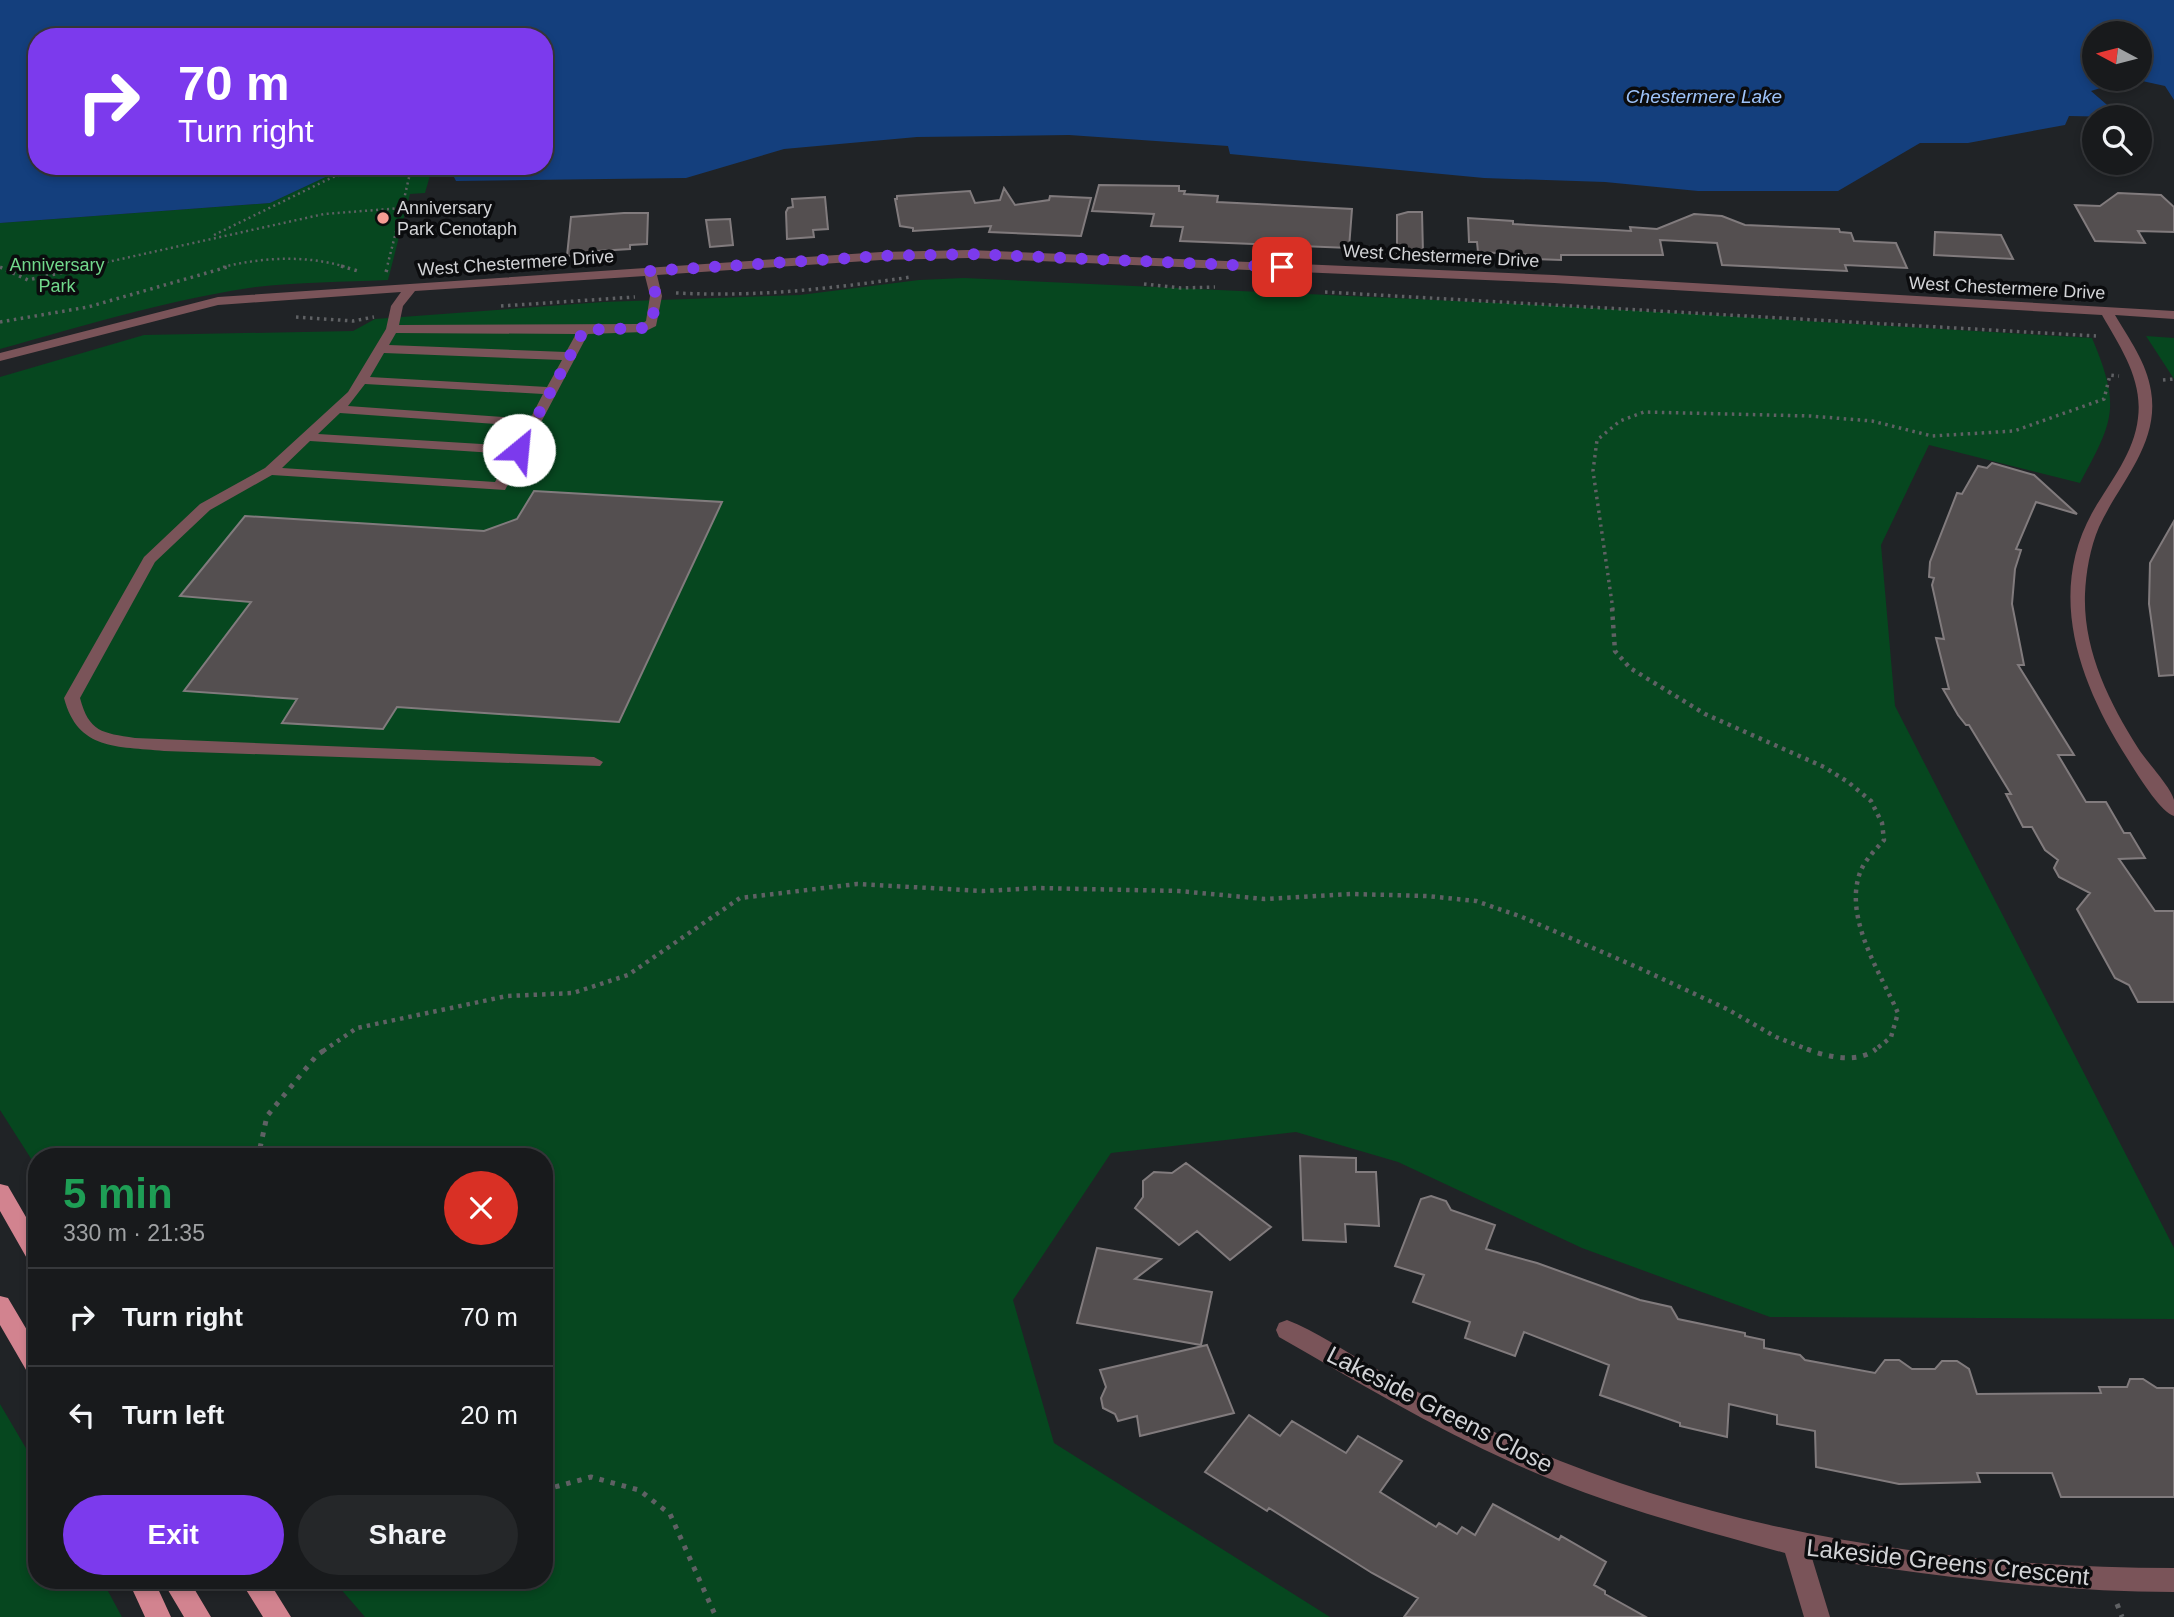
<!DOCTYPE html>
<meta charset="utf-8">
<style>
body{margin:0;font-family:Helvetica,sans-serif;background:#252729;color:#f1f3f6;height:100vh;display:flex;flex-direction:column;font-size:26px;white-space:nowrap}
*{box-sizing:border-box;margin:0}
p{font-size:23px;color:#9fa1a3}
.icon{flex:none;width:38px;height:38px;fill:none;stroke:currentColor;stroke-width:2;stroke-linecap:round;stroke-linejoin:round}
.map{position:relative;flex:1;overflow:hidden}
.details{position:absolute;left:28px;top:1148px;width:525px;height:441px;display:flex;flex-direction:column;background:#181a1c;border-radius:28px;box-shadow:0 4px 10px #0003,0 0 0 2px #36383b}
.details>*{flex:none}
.hud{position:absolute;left:28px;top:28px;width:525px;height:147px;border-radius:28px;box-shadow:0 4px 10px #0003,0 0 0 2px #36383b;background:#7c3aed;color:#fff;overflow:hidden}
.needle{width:46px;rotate:277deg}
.fabs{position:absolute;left:2082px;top:21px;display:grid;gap:14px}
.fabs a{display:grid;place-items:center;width:70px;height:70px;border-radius:50%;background:#181a1c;box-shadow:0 4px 10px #0003,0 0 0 2px #36383b;font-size:35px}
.pin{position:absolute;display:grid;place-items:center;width:60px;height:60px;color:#fff;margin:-30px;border-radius:14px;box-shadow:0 4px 10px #0006}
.me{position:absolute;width:77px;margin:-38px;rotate:28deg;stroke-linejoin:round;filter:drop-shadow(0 0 5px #0008)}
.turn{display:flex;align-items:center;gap:24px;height:147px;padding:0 35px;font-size:32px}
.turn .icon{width:91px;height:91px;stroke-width:2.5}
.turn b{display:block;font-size:49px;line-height:60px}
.round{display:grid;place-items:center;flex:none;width:74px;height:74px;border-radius:37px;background:#252729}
.overview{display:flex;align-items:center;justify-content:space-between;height:119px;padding:0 35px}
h1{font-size:42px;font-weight:800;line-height:52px;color:#1e9e55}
.cta{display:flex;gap:14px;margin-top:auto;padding:14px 35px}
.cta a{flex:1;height:80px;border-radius:42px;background:#7c3aed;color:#fff;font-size:28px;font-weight:800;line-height:80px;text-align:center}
.cta a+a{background:#252729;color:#f1f3f6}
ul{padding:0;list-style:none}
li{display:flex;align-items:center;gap:21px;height:98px;padding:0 35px;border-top:2px solid #36383b}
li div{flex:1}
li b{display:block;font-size:26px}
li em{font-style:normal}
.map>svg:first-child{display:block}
</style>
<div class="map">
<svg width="2174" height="1617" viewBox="0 0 2174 1617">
<rect width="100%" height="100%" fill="#202326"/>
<path fill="#06471f" d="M368 168 431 172 425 193 410 194 388 280C342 282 294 282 249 288 164 301 83 326 0 349V223L270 203 332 174Z
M964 278 1542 305 2092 338C2121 407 2114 420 2080 483L1929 445 1881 545 1895 706 2174 1248V1319L1770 1317 1582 1248 1398 1162 1296 1132 1111 1153 1013 1300 1054 1443 1330 1617H365L333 1580H544V1157H37V1168L0 1110V377L144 335 353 331 375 319 603 302 800 295 919 280Z
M2146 336 2174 338V379Z
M0 1404 37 1467V1580H102L122 1617H0Z"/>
<path fill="#143f7d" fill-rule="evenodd" d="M0 0H2174V100L2165 86 2133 79H2140V33H2095V79H2129L2091 91 2121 117 2069 116 2065 125 1968 143H1920L1838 191H1698L1605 182 1484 178 1230 154 1228 146 1069 135 917 137 784 149 686 178 456 181 453 175 433 176 430 172 368 168 332 174 270 203 0 223ZM37 37H544V166H37Z"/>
<path fill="#544f50" stroke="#817b7d" stroke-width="2" d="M1099 185 1179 186V191H1185L1184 194 1218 196 1217 202 1352 209 1349 248 1180 241 1183 227 1151 226 1154 214 1092 211Z
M1004 188 1015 205 1049 200 1050 196 1091 198 1081 236 989 232 991 226 913 231V228L900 226 895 199H897V196L970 191 975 203 1000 200Z
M2118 193 2161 195 2174 207V232L2138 231 2145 243 2095 241 2075 205 2100 206Z
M825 197 828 229 813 230 814 237 787 239 786 212 788 208 793 207 792 199Z
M1408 212H1422L1423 254 1397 253V215Z
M624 213H648L647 244 630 245V249L598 251 596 254 567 256 571 217Z
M1694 214 1722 216 1745 225 1839 229 1840 232 1851 233 1854 241 1896 243 1907 268 1845 265 1847 271 1722 265 1717 243 1660 240 1663 255H1561V260L1534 259V255L1478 252 1477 242H1469L1468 218 1513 221V224L1631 231 1630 227 1657 229Z
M730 219 733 245 710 247 706 220Z
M1935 232 2001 235 2013 259 1934 255Z
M1992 463 2034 475 2077 514 2036 502 2016 549 2021 550 2015 569 2012 604 2024 665H2018L2074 755H2058L2086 802H2106L2124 833H2130L2145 858 2119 859 2155 911H2174V1002H2138L2129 985 2115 978 2077 909 2090 893 2059 877 2054 868 2058 860 2045 850 2032 827H2023L2006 794H2011L1969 725H1966L1958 715 1943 689H1949L1936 638 1944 639 1932 585 1934 578 1929 577 1930 562 1957 493 1962 494 1978 466 1987 468Z
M534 491 722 502 619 722 397 707 383 729 282 723 297 699 184 691 251 602 180 596 245 516 484 531 517 519Z
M2174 521V675L2159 676 2149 604 2150 563Z
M1300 1156 1356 1158V1172H1376L1379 1226 1345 1224 1346 1242 1303 1240Z
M1186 1163 1271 1227 1230 1260 1197 1231 1179 1245 1135 1208 1143 1197V1181L1154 1172 1172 1173Z
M1431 1196 1446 1201 1451 1210 1495 1225 1486 1249 1537 1263 1640 1300 1671 1307 1678 1319 1745 1333V1336L1764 1340V1348L1800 1355 1805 1360 1875 1373 1885 1360H1899L1912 1369H1935L1942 1361H1957L1969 1369 1977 1394 2101 1393 2099 1387H2127L2130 1379H2143L2157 1388H2174V1497H2061L2052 1473H1977L1980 1482 1899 1484 1816 1467 1815 1431 1777 1424V1415L1729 1404 1727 1437 1680 1426V1423L1600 1395 1609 1365 1524 1332 1515 1356 1465 1338 1470 1322 1413 1302 1424 1275 1395 1266 1421 1199Z
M1097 1248 1161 1259 1135 1279 1212 1292 1201 1345 1077 1323Z
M1207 1345 1234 1413 1140 1436 1137 1416 1118 1421 1115 1414 1103 1408 1101 1398 1106 1387 1100 1370Z
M1249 1415 1280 1436 1292 1421 1346 1453 1358 1436 1402 1461 1380 1492 1436 1527 1439 1523 1457 1534 1462 1527 1475 1535 1493 1504 1559 1540 1561 1536 1606 1562 1594 1585 1605 1591V1594L1646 1617H1404L1418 1598 1372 1573 1269 1508 1267 1511 1205 1472Z"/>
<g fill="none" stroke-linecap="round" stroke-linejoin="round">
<path stroke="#5f6164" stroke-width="2.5" stroke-dasharray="2 3.5" stroke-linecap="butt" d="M214 235 333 177 366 170 410 173 402 208
M85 267 324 214 402 208 387 267
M223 267C264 257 306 255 346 267"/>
<path stroke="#5f6164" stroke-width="3.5" stroke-dasharray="2.5 4.5" stroke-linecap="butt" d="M341 266 358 271
M0 267 28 280 92 266
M386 272 388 266
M1144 284 1181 288 1215 287
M1325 292 2096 336
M676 293C760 297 828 289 911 277
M501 306 635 297
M296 317 353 321 374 317
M0 322 88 307 231 266
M2163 380 2174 379
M1613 610 1593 471 1597 440 1620 421 1644 412 1810 416 1872 421 1932 436 2014 431 2104 399 2110 375 2119 376"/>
<path stroke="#5f6164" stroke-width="4.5" stroke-dasharray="3.5 5" stroke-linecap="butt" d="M1612 608 1615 651 1630 668 1705 714 1824 767 1848 782 1871 801 1882 823 1884 840C1876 849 1866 859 1861 870 1842 916 1880 972 1898 1013L1891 1037 1874 1051
M323 1051 357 1028 507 996 573 993 628 975 740 898 857 884 983 891 1037 888 1179 891 1265 899 1352 894 1427 896 1476 901 1522 917 1639 968 1727 1009 1776 1037 1812 1051"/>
<path stroke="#5f6164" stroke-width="5" stroke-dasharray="4.5 7" stroke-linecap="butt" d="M1807 1049C1827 1057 1858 1064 1876 1049
M267 1157 260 1148 267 1116 317 1055 326 1049
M544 1490 591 1477 639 1490 670 1514 716 1617
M2117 1604 2122 1617"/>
<path fill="#7a5459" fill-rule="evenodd" d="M969 250 1554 275 2174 311V319L2115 315C2129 339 2147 363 2151 391 2160 444 2119 483 2099 527 2090 548 2086 572 2085 594 2083 650 2109 702 2138 748 2146 761 2171 787 2174 800 2174 804 2174 811 2174 816 2159 812 2131 764 2122 750 2078 678 2048 593 2092 513 2109 483 2134 454 2138 418 2143 379 2120 347 2102 315L1554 283 969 258 881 260 657 275 662 296 656 326 644 332 588 334 505 490 272 475 210 510 155 562 80 698C89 732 102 733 135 738L594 757 603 762 600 766 164 751C117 746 78 751 64 698L144 557 200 504 265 468 348 392 386 329 391 306 401 292 218 305 0 361V353L218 297 881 252ZM645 276 650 296 646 321 641 324 399 325 403 306 415 291ZM396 333 576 334 566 352 389 345ZM384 353 562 360 547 387 370 377ZM365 384 543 394 530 419 348 406ZM340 413 526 426 515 446 318 434ZM310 441 511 454 495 482 282 468Z
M1287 1320C1316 1331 1344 1351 1371 1366 1423 1395 1477 1425 1531 1449 1731 1534 1958 1568 2174 1568V1592C2052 1592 1932 1575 1812 1558L1830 1617H1804L1785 1553C1693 1528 1600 1503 1513 1463 1432 1427 1356 1381 1279 1337L1276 1330 1279 1323Z"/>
<path fill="#d2838f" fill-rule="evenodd" d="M0 1184 8 1186 37 1236V1265L29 1262 0 1211Z
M0 1296 8 1298 37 1347V1378L29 1375 0 1325Z
M128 1580H154L171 1617H145Z
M162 1580H189L211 1617H184Z
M240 1580H268L291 1617H263Z"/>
</g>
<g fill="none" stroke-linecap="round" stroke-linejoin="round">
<path stroke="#7c3aed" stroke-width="12" stroke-dasharray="0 21.6" d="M519 450 584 330 644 328 652 323 656 296 650 271 881 256 970 254 1282 267"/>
</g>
<circle fill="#f59c94" stroke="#0b0c0e" stroke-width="2.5" cx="383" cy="218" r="7"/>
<g text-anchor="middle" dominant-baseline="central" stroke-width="7" stroke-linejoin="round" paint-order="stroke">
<g font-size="18" fill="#d2d3d6" stroke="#0b0c0e" text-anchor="start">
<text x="397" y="208">Anniversary<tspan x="397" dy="21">Park Cenotaph</tspan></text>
</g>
<g font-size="18" fill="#d2d3d6" stroke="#0b0c0e">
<text transform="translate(1441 256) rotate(3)">West Chestermere Drive</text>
<text transform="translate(516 263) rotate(-4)">West Chestermere Drive</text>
<text transform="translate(2007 288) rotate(3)">West Chestermere Drive</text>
</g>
<g font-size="18" fill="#72d98c" stroke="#0b0c0e">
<text x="57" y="265">Anniversary<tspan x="57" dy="21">Park</tspan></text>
</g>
<g font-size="19" font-style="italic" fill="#9fc4fa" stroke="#0b0c0e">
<text x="1704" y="96">Chestermere Lake</text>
</g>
<g font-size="24" fill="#d2d3d6" stroke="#0b0c0e">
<text transform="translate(1440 1409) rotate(27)">Lakeside Greens Close</text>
<text transform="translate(1948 1562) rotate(6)">Lakeside Greens Crescent</text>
</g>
</g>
</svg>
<div class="fabs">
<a><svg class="needle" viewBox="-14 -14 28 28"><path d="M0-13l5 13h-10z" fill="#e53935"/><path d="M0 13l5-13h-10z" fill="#9fa1a3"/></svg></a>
<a><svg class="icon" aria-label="search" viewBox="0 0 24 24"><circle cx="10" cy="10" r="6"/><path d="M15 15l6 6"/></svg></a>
</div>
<div class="pin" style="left:1282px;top:267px;background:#d93025"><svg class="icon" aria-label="arrive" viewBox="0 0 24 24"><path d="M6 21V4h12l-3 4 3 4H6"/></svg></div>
<svg class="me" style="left:519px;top:450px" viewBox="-20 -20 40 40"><circle r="19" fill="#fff"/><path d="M0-13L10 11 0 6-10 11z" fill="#7c3aed"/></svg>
<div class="hud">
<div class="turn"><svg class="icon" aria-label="right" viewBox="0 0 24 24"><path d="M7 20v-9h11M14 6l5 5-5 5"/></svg><div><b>70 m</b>Turn right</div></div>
</div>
<section class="details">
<div class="overview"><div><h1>5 min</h1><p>330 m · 21:35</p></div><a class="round" style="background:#d93025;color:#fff"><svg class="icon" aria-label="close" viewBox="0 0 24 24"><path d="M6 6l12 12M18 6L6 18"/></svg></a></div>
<ul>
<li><svg class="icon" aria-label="right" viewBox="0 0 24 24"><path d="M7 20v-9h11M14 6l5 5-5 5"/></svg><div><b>Turn right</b></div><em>70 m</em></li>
<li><svg class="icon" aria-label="left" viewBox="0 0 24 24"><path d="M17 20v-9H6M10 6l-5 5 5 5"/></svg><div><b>Turn left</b></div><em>20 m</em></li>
</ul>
<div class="cta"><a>Exit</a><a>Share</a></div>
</section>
</div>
